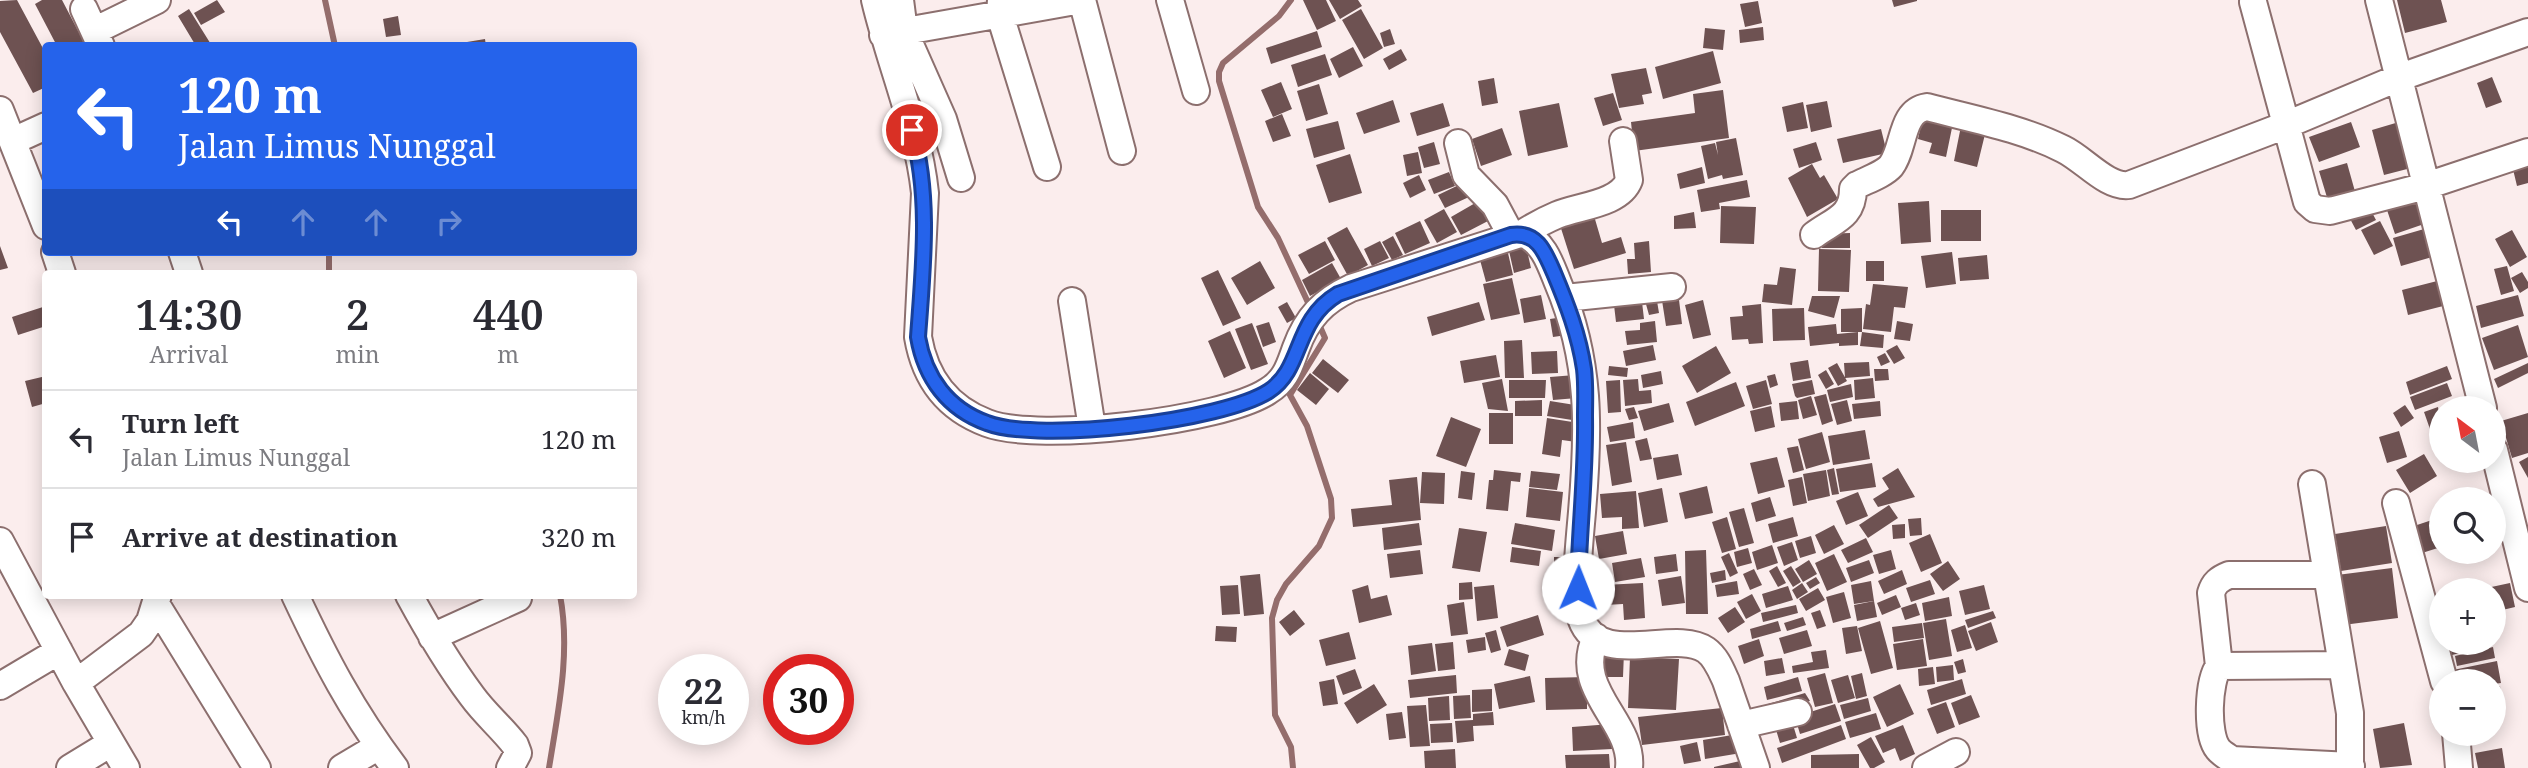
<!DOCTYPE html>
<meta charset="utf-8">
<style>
body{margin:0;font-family:"Noto Serif",serif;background:#f2f2f3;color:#2b2b33;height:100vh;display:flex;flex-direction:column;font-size:26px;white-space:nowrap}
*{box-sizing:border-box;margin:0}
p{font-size:23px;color:#7c7c81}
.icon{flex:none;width:38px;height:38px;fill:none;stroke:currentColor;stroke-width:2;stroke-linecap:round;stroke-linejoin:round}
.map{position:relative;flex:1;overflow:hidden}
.drawer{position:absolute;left:42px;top:270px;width:595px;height:329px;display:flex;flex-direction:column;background:#fff;border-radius:7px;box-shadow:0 4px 18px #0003}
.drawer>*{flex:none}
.hud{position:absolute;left:42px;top:42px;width:595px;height:214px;border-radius:7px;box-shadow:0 4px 18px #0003;background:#2563eb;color:#fff;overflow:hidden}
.needle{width:46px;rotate:328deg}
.fabs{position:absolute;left:2429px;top:396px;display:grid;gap:14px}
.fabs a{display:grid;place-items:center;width:77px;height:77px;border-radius:50%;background:#fff;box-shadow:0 4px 18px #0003;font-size:35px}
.speed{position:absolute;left:658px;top:654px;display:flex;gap:14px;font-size:35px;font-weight:700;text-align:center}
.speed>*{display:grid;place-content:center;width:91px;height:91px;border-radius:50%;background:#fff;box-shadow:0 4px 18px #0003;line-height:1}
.speed small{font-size:18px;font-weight:400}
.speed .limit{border:10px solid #d22;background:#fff;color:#111}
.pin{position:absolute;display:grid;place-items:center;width:60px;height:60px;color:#fff;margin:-30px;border:4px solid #fff;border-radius:50%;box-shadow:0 2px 7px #0007}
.me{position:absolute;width:77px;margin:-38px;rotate:1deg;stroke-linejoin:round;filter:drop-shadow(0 0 5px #0008)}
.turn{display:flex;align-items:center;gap:24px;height:147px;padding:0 21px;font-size:32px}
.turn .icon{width:91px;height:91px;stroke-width:2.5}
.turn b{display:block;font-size:49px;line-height:60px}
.lanes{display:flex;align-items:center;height:66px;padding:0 21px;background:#0003;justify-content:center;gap:35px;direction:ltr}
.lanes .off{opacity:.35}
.eta{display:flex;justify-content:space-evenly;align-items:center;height:119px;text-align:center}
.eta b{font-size:42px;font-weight:600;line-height:49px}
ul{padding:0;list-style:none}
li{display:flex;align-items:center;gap:21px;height:98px;padding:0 21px;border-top:2px solid #e1e1e2}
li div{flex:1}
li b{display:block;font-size:26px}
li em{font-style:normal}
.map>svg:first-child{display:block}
</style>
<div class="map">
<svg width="2528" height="768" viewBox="0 0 2528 768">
<rect width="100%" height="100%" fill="#fbeded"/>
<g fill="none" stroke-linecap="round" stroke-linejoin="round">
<path stroke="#946d6c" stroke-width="6" d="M325 0 335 46
M1291 0 1279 16 1223 63 1219 72V81L1258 207 1278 238 1311 309
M329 273V252
M549 768C558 711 571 653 560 595
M1293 768 1291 747 1275 715 1272 618 1277 600 1286 584 1319 546 1332 518 1331 499 1307 426 1290 395 1325 338 1318 322"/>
</g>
<path fill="#6e5252" d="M17 0 46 54V87L33 93 0 32V1Z
M42 0H62L86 46H57L35 4Z
M217 0 225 12 201 25 194 13Z
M1303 0H1326L1336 21 1317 30Z
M1329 0H1358L1362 6 1340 19Z
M1892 0H1917V1L1894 7Z
M2397 0H2441L2447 22 2405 33Z
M1758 1 1762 23 1745 27 1740 4Z
M189 9 212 46H196L178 16Z
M1361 9 1383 48 1364 59 1342 20Z
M398 16 401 35 386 37 383 19Z
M1763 27 1764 40 1740 43 1739 30Z
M1705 28 1725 30 1723 50 1703 48Z
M1390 29 1395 44 1384 47 1380 33Z
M1317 31 1322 47 1271 64 1266 48Z
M485 39 486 46H455V44Z
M1353 47 1363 66 1339 78 1330 59Z
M1401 49 1407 60 1389 70 1383 59Z
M1713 51 1721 83 1663 99 1655 67Z
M1325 54 1332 75 1298 87 1291 65Z
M1646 68 1652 93 1642 95 1644 104 1619 108 1611 74Z
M2492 77 2502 102 2486 108 2477 83Z
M1494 78 1498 103 1482 106 1478 81Z
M1281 82 1292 109 1273 117 1261 90Z
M1319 84 1328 114 1306 121 1297 91Z
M1723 90 1729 138 1634 151 1631 122 1695 113 1693 94Z
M1613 93 1622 120 1603 126 1594 98Z
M1393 100 1400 122 1364 134 1356 113Z
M1827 101 1832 127 1811 132 1806 105Z
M1803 102 1808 128 1787 132 1782 107Z
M1443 103 1450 126 1417 136 1410 113Z
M1559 103 1568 147 1528 156 1519 111Z
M1282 114 1291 136 1273 142 1265 121Z
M1923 116 1953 123 1946 157 1929 153 1932 143 1918 139Z
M1338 121 1345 149 1314 158 1306 129Z
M1962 121 1987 126 1977 167 1954 161Z
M2351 122 2360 147 2319 162 2309 137Z
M2399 122 2411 168 2384 175 2372 130Z
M1502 128 1512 155 1481 166 1472 139Z
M1881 129 1887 153 1843 163 1837 139Z
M1736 138 1743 175 1723 179 1722 175 1708 179 1701 146 1715 143 1718 155 1716 142Z
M1434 142 1440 164 1424 168 1418 147Z
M1816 142 1822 160 1799 168 1793 149Z
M1418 152 1422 173 1407 176 1403 155Z
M1350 154 1362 193 1329 203 1316 165Z
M2528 157V183L2517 186 2511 161Z
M2347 163 2356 195 2329 204 2319 171Z
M1812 164 1820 178 1824 175 1838 199 1807 217 1788 178Z
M1702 167 1705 183 1680 189 1677 174Z
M1449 172 1455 186 1434 194 1428 180Z
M1419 175 1426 190 1410 198 1403 183Z
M1747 180 1750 197 1719 203 1720 209 1701 212 1697 190Z
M1463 183 1469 197 1445 208 1438 195Z
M2418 196 2427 223 2395 234 2386 207Z
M1929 201 1931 242 1901 244 1898 203Z
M1477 202 1488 221 1461 235 1451 217Z
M2368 205 2376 220 2356 230 2348 215Z
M1721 206 1756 207 1754 244 1720 243Z
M1444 209 1457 232 1437 243 1424 220Z
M1592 209 1602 243 1621 237 1626 253 1574 269 1558 219Z
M1941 210H1981V241H1941Z
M1694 212 1696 228 1674 229V216Z
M1420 221 1430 243 1405 254 1395 233Z
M2380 221 2393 246 2374 255 2361 230Z
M1347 227 1368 265 1348 276 1327 238Z
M2431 227 2439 255 2401 266 2393 238Z
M2512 230 2527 257 2510 267 2495 239Z
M1850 233V248H1822L1821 234Z
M1393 236 1403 255 1392 260 1382 242Z
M1325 241 1335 260 1309 274 1298 255Z
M1380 241 1389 258 1372 266 1364 249Z
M1649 241 1651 272 1628 274 1627 259H1635L1634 243Z
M0 246 8 268 0 270Z
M1526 246 1531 268 1514 273 1509 251Z
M1819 249 1851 250 1849 292 1818 291Z
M1952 252 1956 284 1926 288 1921 256Z
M1508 253 1513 275 1486 282 1480 260Z
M1987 255 1989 279 1960 281 1958 258Z
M1260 261 1275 288 1247 305 1231 278Z
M1866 261H1884V281H1866Z
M1332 263 1341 279 1310 296 1302 280Z
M2507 266 2514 291 2501 295 2494 269Z
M1780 267 1796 269 1792 305 1762 302 1764 284 1777 285Z
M1218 270 1241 318 1223 326 1201 278Z
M2522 272 2528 282V288L2520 293 2511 278Z
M1512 278 1520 314 1491 320 1483 284Z
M2445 279 2451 304 2408 315 2402 290Z
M1873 284 1908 287 1905 308 1894 307 1891 332 1863 329 1866 304 1870 305Z
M1678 292 1682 324 1666 326 1661 294Z
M1541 295 1546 319 1524 323 1520 299Z
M1656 295 1659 313 1649 315 1644 297Z
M2518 295 2524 316 2481 328 2476 306Z
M1812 296H1840L1834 318 1808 311Z
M1703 300 1711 335 1693 339 1685 305Z
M1287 302 1296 318 1287 323 1278 307Z
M1479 302 1485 320 1432 336 1427 317Z
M1642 302 1644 319 1616 322 1614 305Z
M1761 304 1763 343 1749 344 1748 339 1732 340 1730 317 1743 316 1742 306Z
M46 306V326L18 335 12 317Z
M1804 308 1805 340 1773 341 1772 309Z
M1862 308V332H1841V309Z
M1563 317 1567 335 1553 337 1550 319Z
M1655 321 1657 342 1627 345 1625 331 1640 330V323Z
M1897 321 1913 324 1910 341 1894 339Z
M1269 322 1276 342 1263 347 1256 326Z
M1252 323 1268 364 1251 370 1235 329Z
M1836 324 1837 334 1858 332V345L1839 346V343L1810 346 1808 327Z
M2518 325 2528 357 2494 370 2482 338Z
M1230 331 1246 368 1224 378 1208 341Z
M1862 332 1884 335 1883 348 1860 346Z
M1522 340 1524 378H1505L1504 341Z
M1653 345 1656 360 1626 366 1623 351Z
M1897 345 1905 358 1894 364 1886 351Z
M1716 346 1731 373 1697 393 1682 366Z
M1557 351 1558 373 1532 374 1531 352Z
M1885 353 1890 362 1881 366 1877 357Z
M1496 355 1500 377 1464 383 1460 361Z
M1323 359 1349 380 1338 393 1312 373Z
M1808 360 1811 378 1793 381 1790 363Z
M1869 362 1870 376 1845 378 1844 363Z
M1837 363 1847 381 1838 386 1828 368Z
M2528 363V373L2498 388 2494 379Z
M1609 366 1628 368 1627 377 1608 375Z
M2447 366 2452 379 2410 395 2406 382Z
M1874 369H1888L1889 380 1875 381Z
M1826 370 1834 384 1826 389 1818 375Z
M1661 371 1663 384 1643 388 1641 375Z
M1310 373 1329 389 1316 405 1297 390Z
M1775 374 1778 385 1770 388 1767 376Z
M1575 375 1577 398 1553 400 1550 377Z
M46 376V403L32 407 25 381Z
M1873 378 1875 398 1855 400 1854 380Z
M1502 379 1508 411 1488 409 1482 383Z
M1638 379 1639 391 1651 390 1652 403 1625 406 1623 380Z
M1509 380H1546L1545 398H1509Z
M1620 380 1621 412 1608 413 1606 381Z
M1766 380 1772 404 1753 409 1746 386Z
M1812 380 1815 394 1797 398 1795 396 1792 384Z
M1736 382 1745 406 1695 426 1686 402Z
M2447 383 2452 396 2415 410 2410 397Z
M1851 384 1853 397 1830 402 1827 390Z
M1826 394 1833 421 1822 425 1814 397Z
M1811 396 1817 415 1803 419 1798 400Z
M1542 400V416H1515V401Z
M1847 400 1852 421 1837 425 1831 404Z
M1550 401 1575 405 1572 420 1547 416Z
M1797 401 1799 419 1781 421 1779 403Z
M1880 401 1881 416 1854 419 1852 404Z
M1669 403 1674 422 1644 431 1638 411Z
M2405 405 2414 418 2401 427 2393 413Z
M1771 406 1775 427 1755 432 1750 411Z
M1634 407 1638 418 1629 420 1625 409Z
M2438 407 2441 428 2431 432 2424 412Z
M1489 413H1513V444H1489Z
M2528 413V453L2512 458 2501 421Z
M1451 417 1481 429 1466 467 1436 456Z
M1547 418 1579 423 1576 442 1562 440 1560 457 1542 454Z
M1633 422 1635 438 1610 442 1607 427Z
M1865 430 1870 459 1833 465 1828 436Z
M2399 431 2407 457 2387 463 2379 437Z
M1822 432 1830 462 1806 469 1798 439Z
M1647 438 1652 459 1640 461 1635 441Z
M1626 442 1632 482 1612 486 1606 445Z
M1798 446 1804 470 1793 473 1787 448Z
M1678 454 1682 475 1657 480 1653 458Z
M2424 454 2437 476 2410 493 2396 470Z
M1777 457 1785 487 1758 494 1750 463Z
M2528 457V478L2519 462Z
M1872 463 1876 487 1840 492 1836 469Z
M1834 468 1839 494 1832 495 1827 470Z
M1898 468 1915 497 1878 507 1873 499 1889 489 1882 478Z
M1494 470 1521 473 1520 482 1511 481 1508 511 1486 509 1489 480H1493Z
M1826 470 1830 496 1808 501 1803 474Z
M1461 471 1475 473 1472 500 1458 498Z
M1531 471 1560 474 1557 490 1529 487Z
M1422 472 1445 473 1444 504 1420 503Z
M1417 477 1421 520 1353 527 1351 509 1392 505 1389 480Z
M1802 477 1807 503 1793 506 1788 480Z
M1707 486 1713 513 1685 519 1679 493Z
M1529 488 1563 492 1560 521 1526 517Z
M1662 488 1668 522 1644 527 1638 493Z
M1636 491 1639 528 1622 529V517L1602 518 1600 494Z
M1858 492 1868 516 1846 525 1836 501Z
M1770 497 1776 516 1756 522 1751 503Z
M1889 505 1898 518 1868 538 1859 525Z
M1744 508 1754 543 1739 547 1729 512Z
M1727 517 1736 549 1722 553 1712 522Z
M1793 517 1798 536 1773 543 1768 524Z
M2441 517V547L2422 553 2414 526Z
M1921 518 1922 535 1910 536 1908 519Z
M1419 523 1422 545 1384 550 1382 528Z
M1515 523 1555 530 1552 551 1511 544Z
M1905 524V538L1893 539 1892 525Z
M1834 525 1844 544 1824 554 1815 535Z
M2386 526 2392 563 2341 571 2335 534Z
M1459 528 1487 532 1480 572 1452 568Z
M1623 531 1627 554 1599 559 1595 536Z
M1930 534 1942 563 1921 572 1909 543Z
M1811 536 1816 553 1800 558 1795 541Z
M1866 538 1873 552 1848 563 1841 550Z
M1792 542 1798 560 1784 566 1777 547Z
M1772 545 1778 563 1757 570 1752 552Z
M1512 547 1541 551 1539 566 1510 562Z
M1748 548 1752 563 1737 567 1734 552Z
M1420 550 1423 574 1390 578 1387 554Z
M1706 550 1708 614H1686L1685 551Z
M1891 550 1896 569 1879 574 1873 555Z
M1729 553 1738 573 1730 577 1721 557Z
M1676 554 1678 571 1656 574 1654 557Z
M1834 554 1847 582 1827 591 1815 563Z
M1554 557H1571V576H1554Z
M1641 558 1645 577 1615 582 1612 563Z
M1809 560 1817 574 1803 582 1795 569Z
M1869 560 1874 573 1851 582 1846 568Z
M1948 561 1960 579 1943 591 1930 574Z
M1777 566 1786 583 1778 587 1769 571Z
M1791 566 1801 582 1793 587 1783 571Z
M2392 568 2398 618 2343 625 2337 575Z
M1754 569 1762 585 1750 590 1743 574Z
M1725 570 1726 580 1712 583 1710 573Z
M1902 570 1907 584 1884 594 1878 581Z
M1260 574 1264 614 1244 616 1240 576Z
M1681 576 1685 603 1662 606 1658 580Z
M1816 577 1820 583 1810 589 1806 583Z
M1930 580 1935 594 1911 602 1906 588Z
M1737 581 1739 594 1717 597 1715 585Z
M1871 581 1874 601 1854 604 1851 585Z
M1472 582 1473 599 1459 600V583Z
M1643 583 1645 618 1624 620 1623 604 1605 605 1604 585Z
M1802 583 1808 592 1797 599 1792 590Z
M2510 583 2515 607 2494 612V590L2482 589Z
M1238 585 1240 614 1222 615 1220 586Z
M1368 585 1371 599 1387 595 1392 615 1359 623 1352 590Z
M1494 585 1498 618 1477 621 1474 587Z
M1984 585 1990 609 1965 615 1959 591Z
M1788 586 1793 600 1766 608 1762 594Z
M1818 588 1825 600 1806 611 1799 599Z
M1844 592 1851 618 1833 623 1826 597Z
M1752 594 1761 611 1746 619 1737 602Z
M1896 595 1901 607 1882 615 1877 603Z
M1949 597 1952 616 1925 621 1922 603Z
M1874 601 1877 617 1857 621 1854 605Z
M1464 602 1468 634 1451 636 1447 605Z
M1916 603 1920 615 1905 620 1901 608Z
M1796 605 1798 613 1763 622 1761 613Z
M1735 607 1745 622 1728 633 1718 618Z
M1294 610 1305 624 1290 636 1279 622Z
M1820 610 1826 626 1817 629 1811 613Z
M1993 611 1996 618 1968 628 1965 620Z
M1538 615 1544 635 1507 647 1500 627Z
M1803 617 1806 625 1787 631 1784 623Z
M1946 619 1952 656 1929 660 1923 623Z
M1778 621 1781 631 1752 639 1750 629Z
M1880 621 1893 668 1871 674 1858 628Z
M1991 622 1998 642 1976 651 1968 631Z
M1922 623 1924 638 1894 642 1892 627Z
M1965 625 1972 648 1957 652 1951 630Z
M1216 626 1237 627 1236 642 1215 641Z
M1857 626 1862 651 1846 654 1842 628Z
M1496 630 1501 650 1491 653 1485 633Z
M1807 630 1812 646 1784 654 1779 638Z
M1349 632 1356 659 1326 666 1319 640Z
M1485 637 1486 650 1468 653 1466 640Z
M1759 639 1764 656 1744 664 1738 646Z
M1923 639 1927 666 1897 670 1893 644Z
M1453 642 1455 669 1438 671 1435 644Z
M2449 642H2482L2483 647 2452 655Z
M1432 643 1436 671 1411 675 1408 646Z
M2493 647 2495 658 2457 666 2455 656Z
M1509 649 1529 655 1525 671 1504 665Z
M1826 650 1829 668 1793 673 1792 666 1813 662 1811 652Z
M1605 651 1624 652 1623 677H1604Z
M1630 657 1679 659 1676 710 1628 708Z
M1782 658 1785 673 1766 676 1764 661Z
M1963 659 1966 672 1958 674 1954 662Z
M2497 661 2501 683 2494 684V681H2455L2453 670Z
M1953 665 1954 680 1937 682 1936 667Z
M1933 667 1935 684 1919 686 1918 669Z
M1355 669 1362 688 1343 695 1336 676Z
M1825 673 1833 703 1815 707 1807 678Z
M1862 673 1867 696 1856 699 1851 676Z
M1456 675 1457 693 1410 698 1408 680Z
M1848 675 1855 698 1838 703 1831 680Z
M1530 676 1535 702 1499 709 1494 684Z
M1587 677V709L1546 710 1545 678Z
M1798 677 1802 691 1767 700 1764 687Z
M1334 679 1338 704 1323 706 1319 682Z
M1962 679 1966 694 1931 705 1927 690Z
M1374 684 1387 705 1357 724 1344 703Z
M1900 684 1914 714 1887 727 1873 697Z
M2500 686 2502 702 2494 703V687Z
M1492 689V711L1472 712V690Z
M1805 693 1810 701 1771 713 1768 704Z
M1470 695 1471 718 1454 719 1453 696Z
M1971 695 1980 717 1959 725 1951 703Z
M1449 696 1450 720 1429 721 1428 698Z
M1868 698 1871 711 1844 719 1840 705Z
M1946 702 1955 727 1937 734 1927 709Z
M1835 704 1841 721 1800 734 1795 717Z
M1426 705 1430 746 1410 747 1407 706Z
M1722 708 1725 735 1642 745 1638 717Z
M1402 712 1406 738 1389 740 1386 714Z
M1493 712 1494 725 1473 726 1474 741 1457 743 1455 721 1473 720V714Z
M1876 713 1881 729 1850 738 1845 722Z
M1791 718 1797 738 1780 743 1774 723Z
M1452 723 1453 742 1431 743 1430 724Z
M2404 723 2412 765 2380 768 2373 729Z
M1611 724 1612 749 1573 751 1572 727Z
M1841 725 1846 739 1782 763 1777 748Z
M1903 725 1915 754 1900 761 1895 748 1883 753 1875 736Z
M1738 734 1741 753 1705 759 1703 740Z
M1871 737 1885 762 1874 768H1870L1857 745Z
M1697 742 1701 761 1684 764 1680 746Z
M2502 748 2505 768H2478L2475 753Z
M1455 749 1456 768H1425L1424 751Z
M1609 754 1610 768H1566L1565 755Z
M1859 754V768H1811V755Z
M1740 761 1741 768H1714V767Z"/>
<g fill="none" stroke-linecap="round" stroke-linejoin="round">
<g stroke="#8c6f6e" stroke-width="30">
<path id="minor" d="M875 0C890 64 918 127 925 193L918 337C925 378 947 408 987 423 1038 443 1223 421 1268 391 1286 380 1289 367 1296 348 1307 318 1323 301 1351 288L1523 233C1544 243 1550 263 1558 283 1591 361 1589 430 1582 512 1580 537 1573 596 1581 618 1599 670 1674 628 1706 650 1716 657 1721 670 1726 681L1756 768
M900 0 904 31 943 119 961 178
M1001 0 1000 15 1047 167
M1082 0 1122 151
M1170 0 1196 91
M2379 0 2483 408
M2253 2 2307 202 2315 209 2330 211 2426 186 2528 152
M84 9 101 46
M96 30 157 0
M883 35 1081 0
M0 110 46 226
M13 141 46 126
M1458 143 1466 175 1495 205 1511 235
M1523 233C1534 226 1545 220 1557 215 1579 206 1620 204 1629 180L1623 141
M1814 235C1834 220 1853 217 1853 189L1857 185C1867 180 1884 174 1891 166 1905 148 1900 111 1927 107 1972 119 2021 128 2063 149 2084 159 2107 188 2129 185L2286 125 2398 78 2528 32
M55 252 62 273
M182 252 189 273
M1565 298 1672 287
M1072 301 1092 428
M2494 450 2528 588
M2312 484 2350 713V768
M2396 503 2444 681
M0 541 76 683 126 768
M295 595C325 659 352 711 395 768
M409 595C428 630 448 664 472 696 485 714 502 728 515 745L518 753 510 768
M156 604 257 768
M432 637 518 598
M1596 637C1571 691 1634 721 1629 768
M2342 665 2219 666C2208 681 2206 734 2218 749 2221 753 2228 757 2232 760L2351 766
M2219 666 2211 593C2214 583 2219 579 2229 575H2327
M76 683 141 634 150 621 158 595
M0 686 59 651
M1741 725 1798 712
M2456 733 2459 768
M70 768 111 743
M342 768 379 746
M1926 768 1956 752"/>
</g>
<use href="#minor" stroke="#fff" stroke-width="26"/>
</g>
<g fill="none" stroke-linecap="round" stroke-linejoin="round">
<g stroke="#184099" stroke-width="18">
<path id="route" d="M912 130C931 196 923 268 918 337 925 378 948 409 987 423 1039 443 1223 421 1269 391 1304 368 1293 321 1338 294L1511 235C1537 231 1545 252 1554 273 1567 304 1579 335 1584 369 1586 385 1585 402 1585 417 1586 475 1579 531 1578 588"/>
</g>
<use href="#route" stroke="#2563eb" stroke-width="12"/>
</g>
</svg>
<div class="fabs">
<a><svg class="needle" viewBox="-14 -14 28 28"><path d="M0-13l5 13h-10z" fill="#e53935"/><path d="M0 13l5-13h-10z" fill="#7c7c81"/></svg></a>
<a><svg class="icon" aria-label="search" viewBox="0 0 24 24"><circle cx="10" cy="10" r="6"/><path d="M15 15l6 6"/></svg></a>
<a>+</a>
<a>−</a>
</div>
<div class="speed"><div>22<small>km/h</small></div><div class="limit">30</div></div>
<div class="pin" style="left:912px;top:130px;background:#d93025"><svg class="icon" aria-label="arrive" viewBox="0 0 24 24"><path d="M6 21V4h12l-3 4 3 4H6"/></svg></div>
<svg class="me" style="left:1578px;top:588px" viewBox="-20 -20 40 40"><circle r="19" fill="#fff"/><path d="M0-13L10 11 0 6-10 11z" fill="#2563eb"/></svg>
<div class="hud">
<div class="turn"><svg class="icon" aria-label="left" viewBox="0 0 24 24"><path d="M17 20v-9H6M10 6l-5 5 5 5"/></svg><div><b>120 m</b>Jalan Limus Nunggal</div></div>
<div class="lanes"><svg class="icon" aria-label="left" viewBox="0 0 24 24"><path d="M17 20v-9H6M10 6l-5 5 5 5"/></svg><svg class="icon off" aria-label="ahead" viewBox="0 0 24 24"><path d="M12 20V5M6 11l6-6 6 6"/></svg><svg class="icon off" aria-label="ahead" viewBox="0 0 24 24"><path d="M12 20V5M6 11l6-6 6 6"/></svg><svg class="icon off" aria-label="right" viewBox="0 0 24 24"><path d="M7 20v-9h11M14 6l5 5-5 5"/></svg></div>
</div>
<section class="drawer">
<div class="eta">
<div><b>14:30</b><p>Arrival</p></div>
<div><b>2</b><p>min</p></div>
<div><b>440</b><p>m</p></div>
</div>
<ul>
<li><svg class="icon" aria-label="left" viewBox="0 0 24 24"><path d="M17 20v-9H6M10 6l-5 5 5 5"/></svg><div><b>Turn left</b><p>Jalan Limus Nunggal</p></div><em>120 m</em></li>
<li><svg class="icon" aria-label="arrive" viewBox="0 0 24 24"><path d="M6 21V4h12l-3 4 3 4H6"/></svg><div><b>Arrive at destination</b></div><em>320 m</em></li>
</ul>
</section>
</div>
